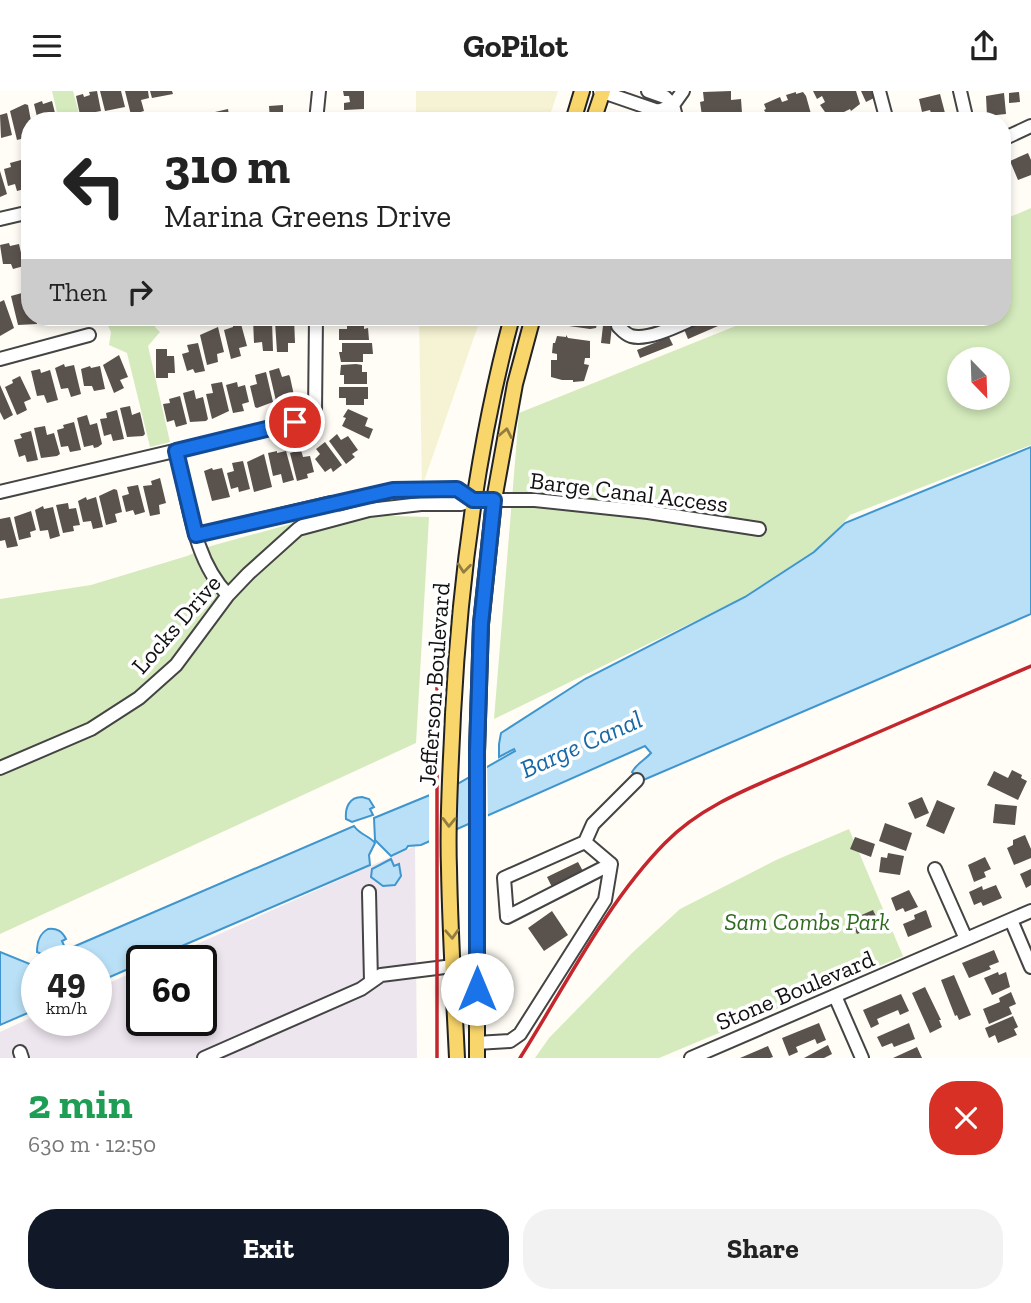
<!DOCTYPE html>
<meta charset="utf-8">
<style>
body{margin:0;font-family:"Zilla Slab",serif;background:#f2f2f2;color:#222;height:100vh;display:flex;flex-direction:column;font-size:26px;white-space:nowrap}
*{box-sizing:border-box;margin:0}
p{font-size:23px;color:#767676}
.icon{flex:none;width:38px;height:38px;fill:none;stroke:currentColor;stroke-width:2;stroke-linecap:round;stroke-linejoin:round}
.map{position:relative;height:967px;overflow:hidden}
.side{display:flex;flex-direction:column;background:#fff;flex:1}
.side>*{flex:none}
.hud{position:absolute;left:21px;top:21px;width:990px;height:214px;border-radius:28px;box-shadow:0 4px 10px #0003;background:#fff;color:#222;overflow:hidden}
.needle{width:46px;rotate:157deg}
.tools{position:absolute;left:947px;top:256px;display:grid;gap:14px}
.tools a{display:grid;place-items:center;width:63px;height:63px;border-radius:50%;background:#fff;box-shadow:0 4px 10px #0003;font-size:35px}
.speed{position:absolute;left:21px;top:854px;display:flex;gap:14px;font-size:35px;font-weight:700;text-align:center}
.speed>*{display:grid;place-content:center;width:91px;height:91px;border-radius:50%;background:#fff;box-shadow:0 4px 10px #0003;line-height:1}
.speed small{font-size:18px;font-weight:400}
.speed .limit{border:4px solid #111;border-radius:10px;background:#fff;color:#111}
.pin{position:absolute;display:grid;place-items:center;width:60px;height:60px;color:#fff;margin:-30px;border:4px solid #fff;border-radius:50%;box-shadow:0 2px 7px #0007}
.me{position:absolute;width:77px;margin:-38px;rotate:0deg;stroke-linejoin:round;filter:drop-shadow(0 0 5px #0008)}
.turn{display:flex;align-items:center;gap:24px;height:147px;padding:0 28px;font-size:32px}
.turn .icon{width:91px;height:91px;stroke-width:2.5}
.turn b{display:block;font-size:49px;line-height:60px}
.then{display:flex;align-items:center;height:66px;padding:0 28px;background:#0003;gap:14px;font-size:26px}
.round{display:grid;place-items:center;flex:none;width:74px;height:74px;border-radius:28px;background:#f2f2f2}
.head{display:flex;align-items:center;justify-content:space-between;height:119px;padding:0 28px}
h1{font-size:42px;font-weight:800;line-height:52px;color:#1e9e55}
.primary-button{display:flex;gap:14px;margin-top:auto;padding:14px 28px}
.primary-button a{flex:1;height:80px;border-radius:28px;background:#111827;color:#fff;font-size:28px;font-weight:800;line-height:80px;text-align:center}
.primary-button a+a{background:#f2f2f2;color:#222}
header{display:flex;justify-content:space-between;align-items:center;height:91px;padding:0 28px;background:#fff;font-size:32px;font-weight:800}
.map>svg:first-child{display:block}
</style>
<header><svg class="icon" aria-label="menu" viewBox="0 0 24 24"><path d="M4 6h16M4 12h16M4 18h16"/></svg>GoPilot<svg class="icon" aria-label="share" viewBox="0 0 24 24"><path d="M12 15V3M7 8l5-5 5 5M5 13v7h14v-7"/></svg></header>
<div class="map">
<svg width="1031" height="967" viewBox="0 0 1031 967">
<rect width="100%" height="100%" fill="#fffdf5"/>
<path fill="#eee6ef" d="M415 755 417 967H0V941L37 924V929H96V898L142 877V929H201V870H159Z"/>
<path fill="#f6f3d4" d="M416 0H558L548 30H416Z
M419 226H481L422 396Z"/>
<path fill="#d5ebbd" fill-rule="evenodd" d="M52 0H73L81 30H59Z
M1031 117V354L850 424 804 477 494 628 519 322 758 226H1003V129ZM959 268H998V306H959Z
M104 226H152L155 236 160 241 148 255 170 351 150 356 127 262 109 254 111 241Z
M327 423 429 426 416 652 0 843V508L91 494 187 465 211 455Z
M849 738 903 865 659 967H535L549 947 632 862 680 818 776 769Z"/>
<path fill="#b9e0f7" stroke="#3f96cf" stroke-width="2" d="M1031 356V523L641 690 632 681C637 672 644 670 651 662L645 655 421 754 408 755 406 758 391 765 375 749 374 727 459 692 515 660 514 658 499 666V653L501 642 585 588 745 506 814 461 845 432Z
M362 706 369 708 374 716 370 718 373 724 352 731 346 728C345 717 349 706 362 706Z
M354 735C360 744 370 745 375 752L369 764 370 774 147 870H142V872L96 892V870H67L66 859Z
M391 768 394 775 399 773 401 785 395 794 383 795 371 786 372 778Z
M48 838C57 837 62 840 66 848L62 850 65 857 44 864 37 861C37 851 39 843 48 838Z
M0 861 32 874 37 872V918L0 934Z"/>
<path fill="#fffdf5" d="M487 673 488 727 468 736V683Z
M457 689V741L429 754V701Z"/>
<path fill="#5a524d" d="M97 0 101 20 80 24 76 5 83 3 84 6 90 4 89 1Z
M100 0H121L125 16 105 20Z
M125 0H148L149 7 141 9 144 20 131 24Z
M150 0H172L173 3 152 7Z
M343 0H364V18L344 19V12L350 11 349 5H344Z
M731 0V9L741 8 742 22 736 23 737 30H705V25H702L700 11 704 10 703 1Z
M813 0H856L860 13 851 20 850 18 840 23 841 24 830 28 820 14 825 11 822 5 817 8Z
M861 0H871L874 7 866 11Z
M796 1V3L803 1 806 5 813 30H767L766 27H769L764 19 766 18 764 13 780 6 782 11 788 9 786 4Z
M1019 1 1020 11 1009 12V2Z
M1004 2 1006 23 987 25 986 5Z
M940 3 945 22 932 25 930 19 922 21 919 8Z
M42 10 43 13 52 10 57 30H38L34 13Z
M25 13 28 14 31 30 30 36 25 37 28 46 17 49 10 20Z
M283 14V25H290L291 30H270L269 15Z
M228 18 230 30H216L215 21Z
M7 22 12 44 1 47 0 24Z
M342 22H363V30H342Z
M879 23 880 30H871L870 26Z
M265 24 266 30H245L244 25Z
M1028 62 1031 69V84L1018 89 1010 70Z
M30 66V86H29L24 67Z
M21 69 28 97 17 100 15 93 8 95 4 78 11 76 10 72Z
M0 80 7 103 0 106Z
M30 146V180H29L21 148Z
M9 152 10 155 19 153 24 175 13 178 11 173H3L0 154Z
M22 202 24 210 30 209V226H36L37 233 18 234 11 205Z
M4 209 14 237 0 245V211Z
M40 226H63V227L51 231 50 229 41 231Z
M294 226 295 252H288V261H277L275 231 285 230 284 227Z
M563 226H599L596 237 590 238 562 234Z
M604 226H613L610 253 601 252Z
M648 226H666L665 231 648 230Z
M712 226H723L725 232 688 248 684 238Z
M253 228 272 230 273 260H263L262 251 254 252Z
M347 230 364 231V238L368 237 369 249H339V238H347Z
M241 233 247 255 239 257 241 265 231 268 224 239 233 236V234Z
M218 236 224 261 217 263 218 271 207 274 200 244Z
M566 244 568 247 590 250V267H585L584 273 589 274 584 290 573 291V289H562L551 286V269H557V263L552 262 553 252H555L557 245 566 246Z
M669 246 673 254 640 267 637 259Z
M198 252 205 280 195 282 193 278 187 280 182 263 189 261 187 254Z
M342 252H372L373 263H363V271H341L339 261H342Z
M156 258H167V265H174L175 282H168V287H156Z
M119 264 128 286 120 289 124 297 114 302 103 274Z
M64 273 65 276 74 274 81 303 71 306 68 297 61 298 55 277Z
M356 273 362 274V281H367V293H344V284H340L341 274Z
M90 275 91 277 100 275 105 298 94 300 92 295H84L81 278Z
M279 277 282 286 289 284 290 286 295 309 286 311 285 308 276 310 269 280Z
M40 278 41 282 50 279 58 309 47 312 44 304 37 305 31 280Z
M266 281 273 311 257 317 255 316 250 295 257 293 255 284Z
M20 285 31 308 24 311 27 319 17 324 5 296 13 292 12 289Z
M222 291 229 320 212 328 206 303 213 302 211 293Z
M237 291 238 296 245 294 249 311 242 313 244 320 233 322 226 294Z
M0 294 13 324 4 329 0 321Z
M339 296H368V308H364V314H346V307H339Z
M194 299 196 308 203 306 208 328 206 330 190 331 183 302Z
M180 305 187 333 176 336 174 329 167 331 163 313 170 312 169 308Z
M130 315 132 324 140 321 145 343 143 345 127 346 120 317Z
M348 318 368 327 365 335 373 338 369 348 342 335 346 327 343 326Z
M117 319 124 348 113 350 111 343 104 345 100 328 107 327 106 322Z
M87 324 90 334 97 332 102 353 98 356 94 357 93 354 84 356 77 327Z
M74 331 81 359 70 361 68 355 61 356 57 339 64 337 63 334Z
M45 335 47 344 54 342 60 363 57 365 41 367 34 337Z
M31 340 38 369 27 371 25 364 19 366 14 349 22 347 20 343Z
M337 343 341 349 348 345 358 359 352 363 355 366 346 373 329 350Z
M325 351 342 374 333 381 331 377 325 381 315 368 320 363 316 358Z
M301 359 303 366 310 365 314 381 307 383 308 387 297 390 290 362Z
M277 360V362L286 360 294 389 283 392 281 383 273 385 268 362Z
M264 363 272 396 254 401 247 371Z
M243 370 250 398 239 401 238 396 231 398 227 382 234 380 232 372Z
M212 377 213 379 222 377 230 406 212 410 204 380Z
M160 387 166 412 159 414 160 423 150 425 143 395 152 394 151 390Z
M138 394 145 421 135 424 133 419 126 421 122 405 129 403 127 396Z
M114 398 117 399 122 421 115 423 117 431 106 434 99 405Z
M86 406 87 409 96 406 103 436 93 438 91 430 83 431 78 410Z
M68 412 69 418 76 417 80 434 73 435 74 440 63 442 56 414Z
M43 415 44 418 53 416 60 445 50 448 48 439 40 440 35 419Z
M31 420 36 439 30 441 31 446 19 449 14 426Z
M10 426 18 455 7 457 5 449 0 450V428Z
M1012 679 1022 684 1021 687 1027 690 1018 709 987 694 994 680 1008 687Z
M922 706 929 722 915 728 908 712Z
M937 709 955 717 944 743 926 735Z
M995 713 1017 715 1015 734 993 732Z
M885 732 912 742 906 760 879 750Z
M1025 744 1031 758V767L1014 774 1007 757 1013 754V749Z
M855 746 875 753 871 766 850 758Z
M888 762 904 765 900 784 879 781 881 766 887 767Z
M985 766 991 778 984 781 986 786 974 791 968 774Z
M578 771 584 782 553 798 547 786Z
M1031 778V794L1026 797 1020 783Z
M996 794 1002 807 983 815 981 811 974 814 969 801 982 795 983 799Z
M909 799 918 816 905 821 903 817 896 820 891 807Z
M873 819 880 834 857 843 850 829Z
M926 819 932 836 908 846 903 833 915 828 914 824Z
M552 820 568 844 544 860 528 837Z
M994 859 999 871 989 875 991 878 969 887 962 872Z
M998 881 999 884 1006 881 1010 896 992 904 984 887Z
M954 884 971 924 959 929 957 924 955 925 941 889Z
M925 896 941 929H939L942 936 930 942 912 902Z
M1011 901 1016 913 1009 916 1012 923 989 933 983 918 1000 911 999 907Z
M901 903 909 920 900 924 898 919 877 928 879 933 871 937 863 919Z
M1013 925 1018 936 1014 938 1017 944 998 952 995 944 989 947 985 937Z
M819 932 826 949 817 953 815 948 796 956 798 961 789 965 782 947Z
M909 932 915 948 894 956 892 952 882 956 877 946Z
M828 954 832 963 824 967H804Z
M768 955 773 966 770 967H740Z
M917 956 922 967H893Z"/>
<g fill="none" stroke-linecap="round" stroke-linejoin="round">
<g stroke="#444" stroke-width="16">
<path id="minor" d="M600 0 658 20 673 14 665 6 648 0
M879 0 887 30
M960 0 967 30
M316 30 319 0
M677 30 673 14 683 0
M1003 48 1031 35
M0 128 30 121
M619 226 618 235C622 239 625 243 631 245 649 250 681 233 697 226
M0 268 89 244
M176 360C189 409 192 467 228 504
M0 401 310 328 315 321 316 226
M352 408 393 399 457 398 473 409
M298 438 369 419 421 413H461L473 409H535L648 421 759 438
M196 444 331 412
M0 677 91 638 139 607 176 574 228 504 248 483 298 438 324 420 357 407
M585 751 611 773 507 826 504 787Z
M585 751 593 733 637 689
M935 778 966 848
M369 801 371 891
M1011 829 1031 876
M835 905 862 967
M476 952 510 950 520 943 605 809 611 773
M20 961 22 967
M204 967 361 898 381 884 453 875
M691 967 1031 820"/>
</g>
<g stroke="#222" stroke-width="18">
<path id="major" d="M573 30 582 0
M593 30 603 0
M457 967C454 904 450 840 449 777 447 725 451 674 453 623 460 488 477 356 512 226
M477 967V661L481 533 494 409 515 293 533 226"/>
</g>
<use href="#minor" stroke="#fff" stroke-width="12"/>
<use href="#major" stroke="#f9d66b" stroke-width="14"/>
<path stroke="#c4262e" stroke-width="3.5" d="M437 967V556
M520 967C565 896 606 812 665 752 705 711 761 693 812 670 885 638 958 607 1031 575"/>
</g>
<defs><path id="oneway-chevron" d="M-2-3.5L2.5 0L-2 3.5" fill="none" stroke-width="1.6" stroke-linecap="round" stroke-linejoin="round" transform="scale(1.75)"/></defs>
<g stroke="#917d42">
<use href="#oneway-chevron" transform="translate(506 342) rotate(-79)"/>
<use href="#oneway-chevron" transform="translate(464 477) rotate(96)"/>
<use href="#oneway-chevron" transform="translate(449 731) rotate(91)"/>
<use href="#oneway-chevron" transform="translate(452 843) rotate(87)"/>
</g>
<g fill="none" stroke-linecap="round" stroke-linejoin="round">
<g stroke="#114b97" stroke-width="18">
<path id="route" d="M295 331 176 360 196 444 393 399 457 398 473 409H494L481 533 477 660V898"/>
</g>
<use href="#route" stroke="#1a73e8" stroke-width="12"/>
</g>
<g text-anchor="middle" dominant-baseline="central" stroke-width="7" stroke-linejoin="round" paint-order="stroke">
<g font-size="24" fill="#111" stroke="#fff">
<text transform="translate(629 401) rotate(7)">Barge Canal Access</text>
<text transform="translate(176 533) rotate(-49)">Locks Drive</text>
<text transform="translate(434 593) rotate(-86)">Jefferson Boulevard</text>
<text transform="translate(795 899) rotate(-23)">Stone Boulevard</text>
</g>
<g font-size="24" font-style="italic" fill="#2f6b1f" stroke="#fff">
<text x="807" y="830">Sam Combs Park</text>
</g>
<g font-size="26" font-style="italic" fill="#1768a6" stroke="#fff">
<text transform="translate(581 653) rotate(-24)">Barge Canal</text>
</g>
</g>
</svg>
<div class="tools">
<a><svg class="needle" viewBox="-14 -14 28 28"><path d="M0-13l5 13h-10z" fill="#e53935"/><path d="M0 13l5-13h-10z" fill="#767676"/></svg></a>
</div>
<div class="speed"><div>49<small>km/h</small></div><div class="limit">60</div></div>
<div class="pin" style="left:295px;top:331px;background:#d93025"><svg class="icon" aria-label="arrive" viewBox="0 0 24 24"><path d="M6 21V4h12l-3 4 3 4H6"/></svg></div>
<svg class="me" style="left:477px;top:898px" viewBox="-20 -20 40 40"><circle r="19" fill="#fff"/><path d="M0-13L10 11 0 6-10 11z" fill="#1a73e8"/></svg>
<div class="hud">
<div class="turn"><svg class="icon" aria-label="left" viewBox="0 0 24 24"><path d="M17 20v-9H6M10 6l-5 5 5 5"/></svg><div><b>310 m</b>Marina Greens Drive</div></div>
<div class="then">Then<svg class="icon" aria-label="right" viewBox="0 0 24 24"><path d="M7 20v-9h11M14 6l5 5-5 5"/></svg></div>
</div>
</div>
<section class="side">
<div class="head"><div><h1>2 min</h1><p>630 m · 12:50</p></div><a class="round" style="background:#d93025;color:#fff"><svg class="icon" aria-label="close" viewBox="0 0 24 24"><path d="M6 6l12 12M18 6L6 18"/></svg></a></div>
<div class="primary-button"><a>Exit</a><a>Share</a></div>
</section>
